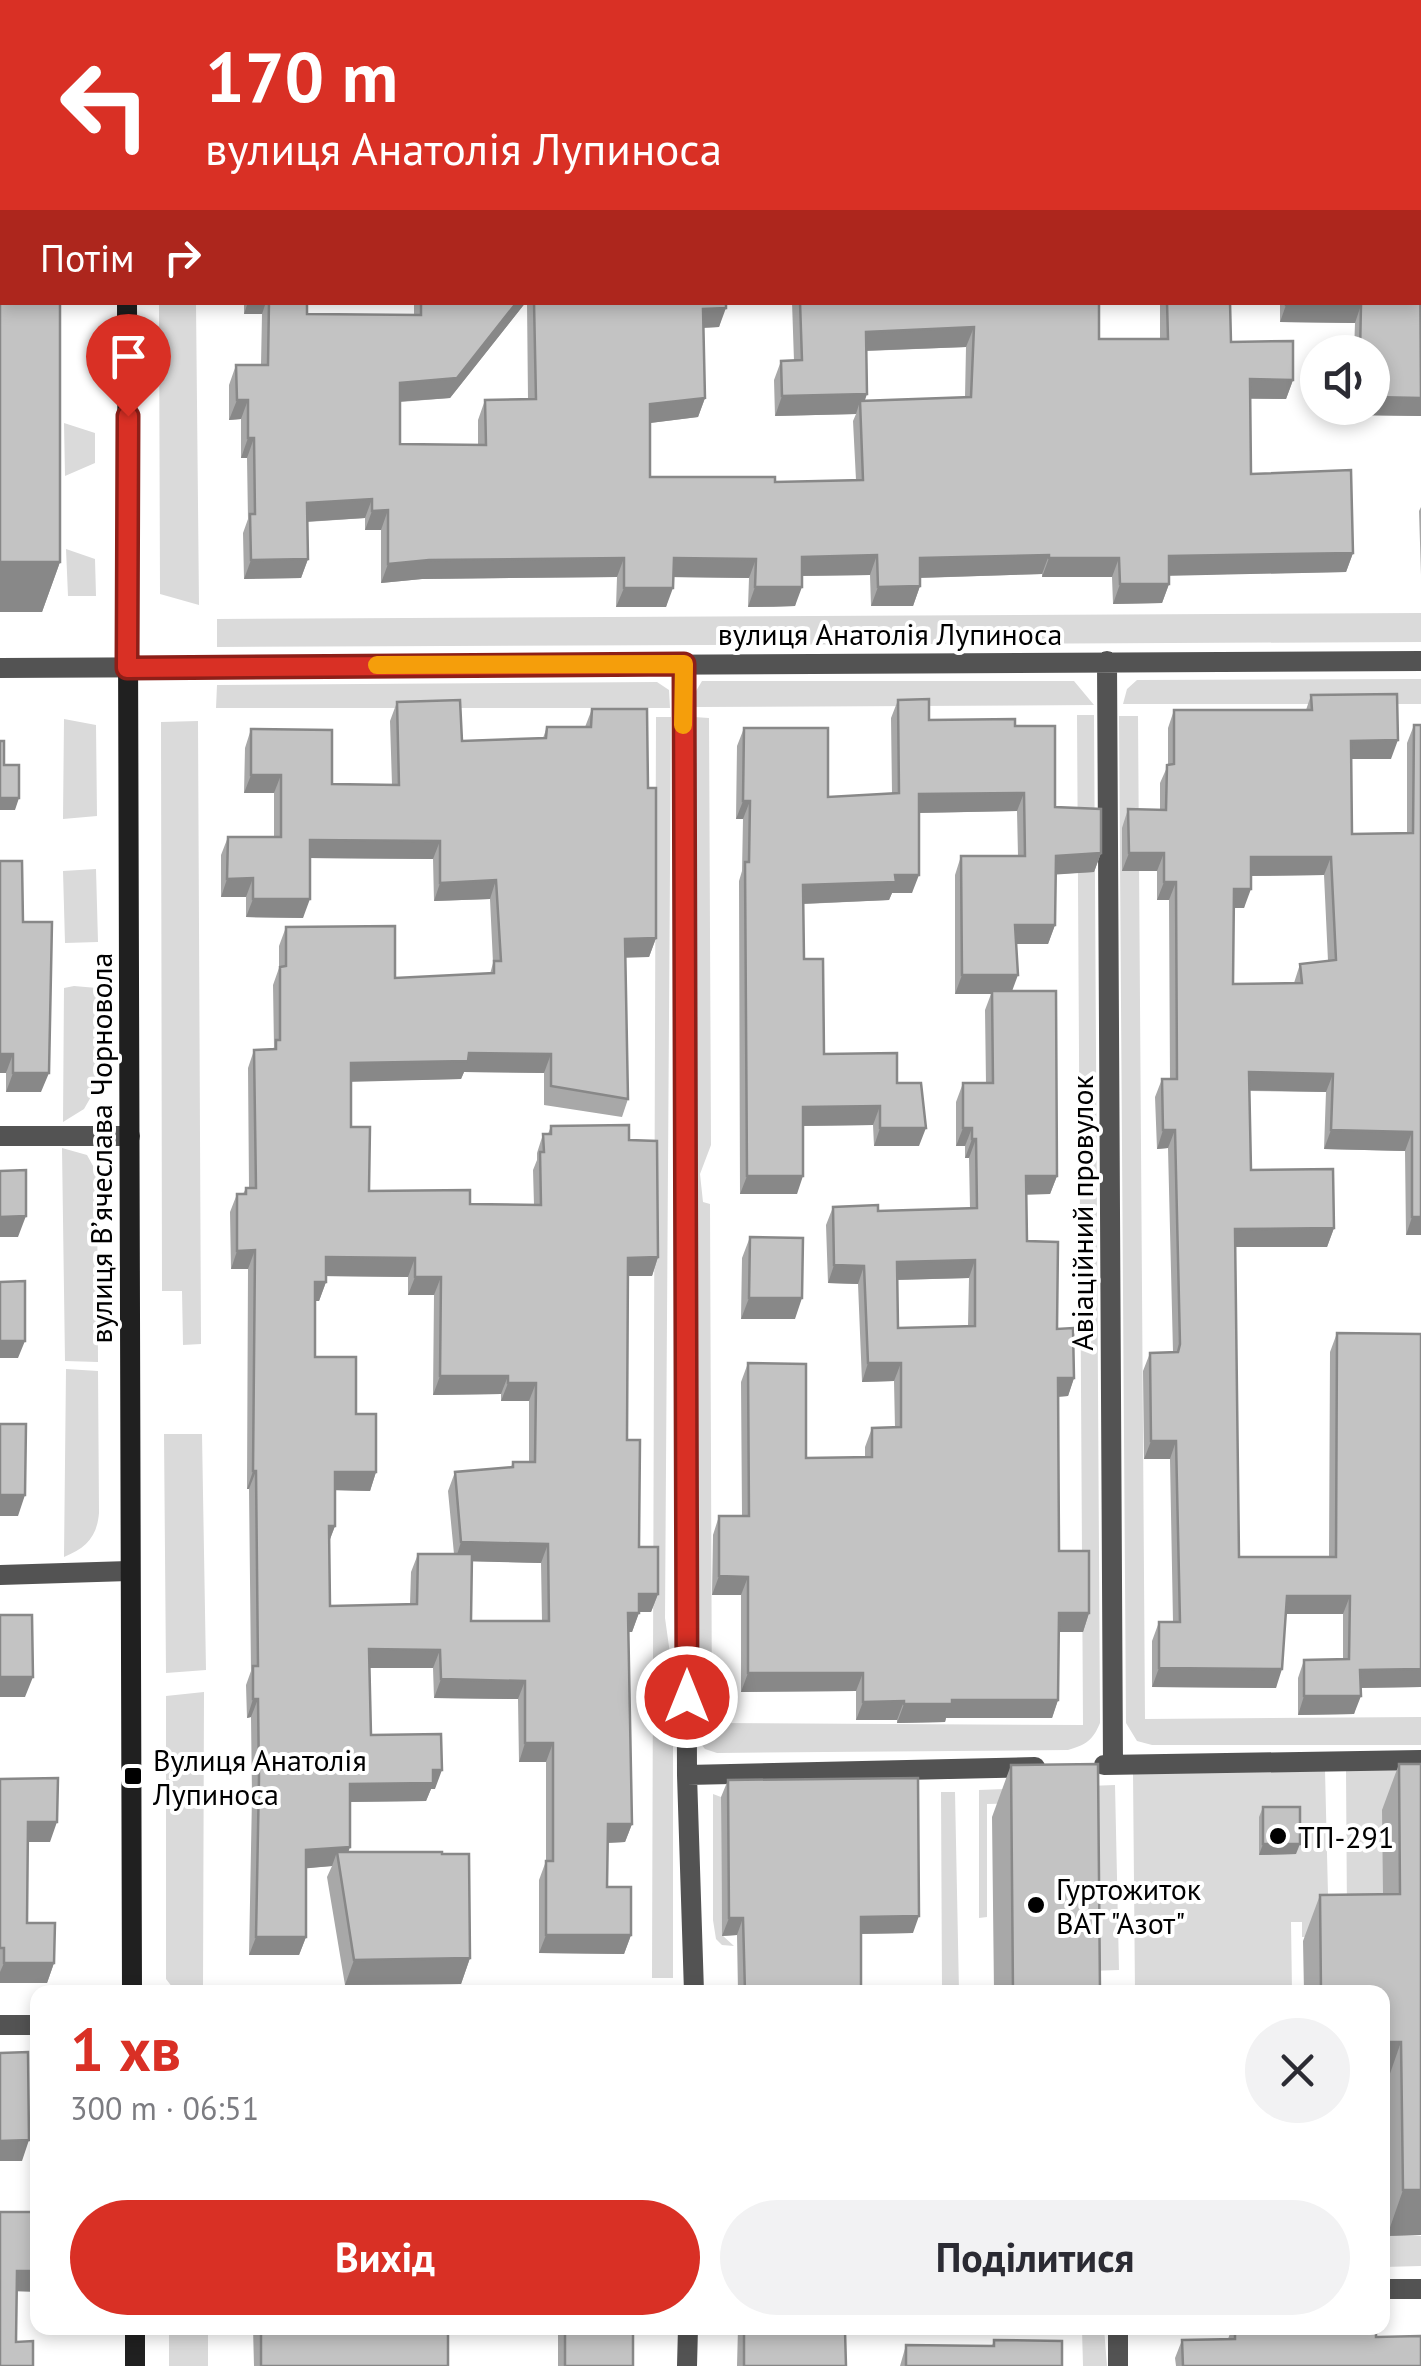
<!DOCTYPE html>
<html lang="uk">
<meta charset="utf-8">
<style>
body{margin:0;font-family:"PT Sans",sans-serif;background:#f2f2f3;color:#2b2b33;height:100vh;display:flex;flex-direction:column;font-size:38px;white-space:nowrap}
*{box-sizing:border-box;margin:0}
p{font-size:32px;color:#7c7c81}
.icon{flex:none;width:55px;height:55px;fill:none;stroke:currentColor;stroke-width:2;stroke-linecap:round;stroke-linejoin:round}
.map{position:relative;flex:1;overflow:hidden}
.drawer{position:absolute;left:30px;top:1985px;width:1360px;height:350px;display:flex;flex-direction:column;background:#fff;border-radius:20px;box-shadow:0 5px 15px #0003}
.drawer>*{flex:none}
.hud{position:absolute;left:0px;top:0px;width:1422px;height:305px;box-shadow:0 5px 15px #0003;background:#d93025;color:#fff;overflow:hidden}
.tools{position:absolute;left:1300px;top:335px;display:grid;gap:20px}
.tools a{display:grid;place-items:center;width:90px;height:90px;border-radius:50%;background:#fff;box-shadow:0 5px 15px #0003;font-size:50px}
.pin{position:absolute;display:grid;place-items:center;width:85px;height:85px;color:#fff;margin:-102px -42px;border-radius:50% 50% 50% 0;rotate:-45deg;box-shadow:0 0 10px #0007}
.pin .icon{rotate:45deg}
.me{position:absolute;width:110px;margin:-55px;rotate:0deg;stroke-linejoin:round;filter:drop-shadow(0 0 8px #0008)}
.turn{display:flex;align-items:center;gap:35px;height:210px;padding:0 40px;font-size:45px}
.turn .icon{width:130px;height:130px;stroke-width:2.5}
.turn b{display:block;font-size:70px;line-height:85px}
.then{display:flex;align-items:center;height:95px;padding:0 40px;background:#0003;gap:20px;font-size:38px}
.round{display:grid;place-items:center;flex:none;width:105px;height:105px;border-radius:52px;background:#f2f2f3}
.headline{display:flex;align-items:center;justify-content:space-between;height:170px;padding:0 40px}
h1{font-size:60px;font-weight:700;line-height:75px;color:#d93025}
.action{display:flex;gap:20px;margin-top:auto;padding:20px 40px}
.action a{flex:1;height:115px;border-radius:60px;background:#d93025;color:#fff;font-size:40px;font-weight:700;line-height:115px;text-align:center}
.action a+a{background:#f2f2f3;color:#2b2b33}
.map>svg:first-child{display:block}
</style>
<div class="map">
<svg width="1421" height="2366" viewBox="0 0 1421 2366">
<rect width="100%" height="100%" fill="#fff"/>
<path fill="#dadada" d="M159 303H196L199 605 160 594Z
M64 423 95 433V463L65 476Z
M66 549 95 559 96 596H68Z
M1421 613V642L217 647V619Z
M1421 679V704H1123L1127 689 1137 680Z
M702 681H1074L1094 705 696 707V691Z
M657 682 669 690 670 708H216L217 685Z
M1077 715H1094L1100 1723C1093 1740 1086 1745 1068 1750L717 1753 705 1749 697 1739 694 717 709 718 711 1145 700 1174 703 1202 710 1204 712 1723 1083 1725Z
M1119 716H1138L1145 1719 1421 1717V1745H1152L1137 1741 1126 1723Z
M656 717H671L665 1618 673 1675V1978H652Z
M64 719 96 725 97 816 63 819Z
M198 721 201 1344 183 1345 182 1291H162L161 722Z
M96 869 98 942 65 943 63 871Z
M74 986 97 988 96 1088 84 1109 63 1122 64 988Z
M62 1148 87 1155 97 1173 98 1362 65 1361Z
M66 1369 98 1371 99 1513C97 1537 86 1548 64 1557Z
M164 1434H202L206 1670 166 1673Z
M204 1692 203 1992H176L166 1979V1696Z
M1346 1769H1421L1383 1918H1347Z
M1325 1770 1329 1936 1302 1937V1922H1291L1292 1992H1135L1133 1772Z
M1115 1785 1119 1970 1089 1971 1085 1802 987 1804V1917L979 1918V1790Z
M941 1792H955L959 1992H942Z
M713 1794 721 1797 722 1935 734 1946 722 1945 716 1939 713 1920Z
M1382 2128H1385L1387 2236H1421V2266L1383 2267Z
M169 2328H208V2366H169Z
M916 2328H1104L1107 2366H1083L1082 2329Z"/>
<g fill="none" stroke-linecap="round" stroke-linejoin="round">
<path stroke="#535353" stroke-width="20" d="M1420 203H1421
M1107 661 1113 1764
M684 664 687 1775 694 1992
M0 668 1421 661
M0 1136H130
M0 1575 129 1571
M1104 1765 1421 1760
M687 1775 1035 1767
M0 2025H38
M1382 2289H1421
M1118 2328V2366
M687 2366 688 2328"/>
<path stroke="#202020" stroke-width="20" d="M125 2V0
M127 302 132 1992
M135 2328V2366"/>
</g>
<path fill="#a8a8a8" fill-rule="evenodd" d="M2 66V302L60 562 42 612H0V73Z
M1420 245 1421 416 1351 415 1352 408H1372V352H1354L1355 323 1280 322V302H1420Z
M244 302H307V314L414 315V302H526L450 398 400 402V444L478 445V420L485 400 528 399 527 302H726L719 327 703 328 705 398 698 417 650 423V477L775 482 856 480 853 421 856 414 775 416 774 380 781 361H794L792 302H1099V339H1160V302H1230L1231 342 1293 380 1286 399H1250L1251 474 1353 553 1346 572 1169 575V584L1162 603 1113 604 1112 577H1042V574L920 578V586L913 606H871L870 575 802 576 795 606 773 607H748L749 578 674 577 666 607H616L617 577 422 579 381 583V530H365V518L307 522 308 559 301 578 244 579 243 533 248 519 247 458H241V419L229 420V385L236 365H261L262 314H244ZM966 347 965 397 865 401 866 351Z
M1421 507V575L1419 511Z
M1311 695 1391 759H1351L1352 834 1407 833V743L1414 725 1421 1235H1406L1405 1151 1324 1149 1326 1092 1249 1091 1251 1170 1334 1228 1327 1247H1235L1239 1557H1329L1330 1352 1337 1333 1421 1334V1687L1361 1688 1354 1714 1298 1715V1678L1304 1660 1343 1659V1614H1286L1276 1688 1152 1687V1641L1159 1622H1173L1170 1459H1144L1143 1371 1150 1353 1173 1352 1168 1148 1157 1149 1155 1097 1162 1079H1170L1169 900H1157V871H1122V828L1128 809 1160 810V783L1168 765V728L1174 710H1306ZM1324 875 1328 961 1300 964 1294 983 1233 984 1234 908H1244L1251 876Z
M898 700 929 720 1015 726 1055 807 1101 853 1094 872 1055 874V925L1048 944H1016L1012 991 1057 1176 1050 1194H1026L1027 1241 1074 1378 1068 1396 1058 1397 1059 1551 1089 1613 1083 1632H1059L1058 1700 1052 1718H946L945 1722 897 1723V1720H856V1691L741 1692V1595H712L713 1535 719 1516H742L741 1382 748 1363 806 1458 865 1457V1447L872 1428H895L894 1381 862 1382 858 1284 828 1283 826 1225 833 1207 878 1211 970 1209 969 1158H965V1146H956V1102L963 1083H986L985 1010 991 994H955V875L961 856H1018L1017 811 919 813 912 893H892L889 900 804 904V959L824 1054 897 1083 919 1146H874L873 1125 803 1126 797 1194H740L739 881 742 871 743 819H736L737 746 744 728 828 797 892 793 891 718ZM969 1278 968 1326 898 1328 897 1280Z
M397 702 462 741 543 738 547 727H585L592 709 648 788 656 938 649 957H625L628 1099 622 1117 544 1105V1073L464 1072 461 1079 351 1081V1127L369 1191 470 1204 534 1205 533 1170 537 1160V1153L543 1134H548L551 1126 629 1140 658 1257 652 1276H628L627 1440 639 1547 658 1594 651 1612H639L632 1632H628L632 1824 625 1842 608 1843 607 1887 631 1935 624 1954 539 1953V1880L546 1861V1762H519L518 1699 434 1698 433 1668H370L371 1735 435 1789H431L426 1801 350 1802 348 1852 470 1958 461 1984 345 1985 327 1877 332 1866 306 1868V1937L299 1955H249L252 1796 251 1717 247 1718 246 1685 251 1671 249 1489H247L248 1269H231L230 1212 237 1194H243L246 1188H249L248 1068 254 1050 273 1049 274 1047 273 985 279 968V946L286 927 395 978 490 974 493 963 490 899 434 901 433 859 310 858 303 918 246 917V897H221V855L228 837H274V793H244L245 748 251 729 332 784 392 785 390 721ZM326 1276 408 1277V1295H434L433 1395 501 1394V1401H529V1462H513L511 1467 455 1472 448 1491 454 1554H418L411 1572 410 1604 330 1606 329 1542 335 1526V1490L370 1491 376 1472 356 1414 315 1357V1301H319L326 1282ZM472 1561 541 1563 542 1621H471Z
M23 922 41 1092H6V1073Z
M750 1237 795 1319H741L742 1258Z
M1399 1764 1421 2235 1387 2236 1382 1992H1304L1303 1941 1320 1895 1383 1894 1382 1810Z
M1011 1765 1100 1992H994L992 1817Z
M0 1779 50 1842H28L27 1923 54 1963 47 1983H0Z
M728 1780 913 1933 861 1934V1992H738L737 1935 722 1936 721 1797Z
M1263 1807 1296 1854 1259 1855V1817Z
M253 2328H351L448 2366H254Z
M494 2328H633V2366H558V2333H494Z
M738 2328H783V2333L846 2366H737Z
M1232 2328H1376V2337L1421 2366H1176L1175 2358 1182 2340 1228 2339Z
M994 2340 1062 2366H900L906 2345 992 2346Z"/>
<path fill="#888" d="M248 302H266L262 314H244Z
M517 302H526L450 398 393 402 400 383Z
M1286 305H1361L1355 323 1280 322Z
M726 308 719 327 696 328 703 309Z
M974 327 966 347 858 351 866 332Z
M1250 379 1293 380 1286 399 1243 398Z
M867 394 861 412 860 401 856 414 775 416 782 396Z
M1372 397 1421 398V416L1351 415 1354 408H1372Z
M705 398 698 417 642 424 650 404Z
M237 400H248L241 419 229 420Z
M248 438H254L247 458H241Z
M372 499 365 518 300 522 307 503Z
M388 510 381 530H365L372 511Z
M1353 553 1346 572 1162 576 1169 556Z
M877 555 870 575 794 576 802 557Z
M1049 555 1042 574 912 578 920 558Z
M624 558 617 577 422 579 381 583 388 564 429 560Z
M674 558 756 559 749 578 667 577Z
M1049 558H1119L1112 577H1042Z
M308 559 301 578 244 579 251 560Z
M0 562H60L42 612H0Z
M1120 584H1169L1162 603 1113 604Z
M920 586 913 606H871L878 587Z
M755 587H802L795 606 748 607Z
M624 588H673L666 607H616Z
M1398 740 1391 759H1344L1351 741Z
M251 775H281L274 793H244Z
M1024 793 1017 811 912 813 919 794Z
M0 798H19L15 810H0Z
M743 801H750L743 819H736Z
M310 840 440 841 433 859 303 858Z
M1101 853 1094 872 1049 875 1056 856Z
M1129 853H1164L1157 871H1122Z
M1251 857H1331L1324 875 1244 876Z
M895 875H919L912 893H892L889 900 797 904 803 885Z
M253 878 246 897H221L227 879Z
M496 880 490 899 434 901 440 883Z
M1164 882H1176L1169 900H1157Z
M1234 889H1251L1244 908H1228Z
M253 899H310L303 918 246 917Z
M1015 925H1055L1048 944H1009Z
M656 938 649 957 618 958 625 939Z
M962 975H1018L1011 994H955Z
M469 1053 551 1054 544 1073 464 1072 461 1079 345 1082 351 1063Z
M0 1054H13L6 1073H0Z
M1249 1072 1333 1074 1326 1092 1242 1090Z
M13 1073H49L41 1092H6Z
M880 1106 873 1125 797 1126 803 1107Z
M880 1128H926L919 1146H874Z
M963 1128H972L965 1146H956Z
M1163 1130H1175L1168 1148 1157 1149Z
M1331 1130 1412 1132 1405 1151 1324 1149Z
M972 1139H976L969 1158H965Z
M747 1176H803L797 1194H740Z
M1026 1176H1057L1050 1194 1020 1195Z
M26 1216 18 1237H0V1217Z
M1412 1217H1421V1235H1406Z
M1334 1228 1327 1247H1228L1235 1229Z
M255 1250 248 1269H231L237 1251Z
M326 1257 415 1258 408 1277 319 1276Z
M658 1257 652 1276H621L628 1258Z
M975 1260 969 1278 890 1280 897 1262Z
M834 1265 864 1266 858 1284 828 1283Z
M415 1277H441L434 1295H408Z
M315 1282H326L319 1301H309Z
M749 1298H802L795 1319H741Z
M0 1341H25L18 1358H0Z
M868 1363H901L894 1381 862 1382Z
M440 1376H508L501 1394 433 1395Z
M1058 1378H1074L1068 1396 1051 1397Z
M508 1383H536L529 1401H501Z
M1151 1441H1176L1170 1459H1144Z
M253 1471H256L249 1489H247Z
M335 1472H376L370 1491 328 1490Z
M0 1495H25L18 1516H0Z
M329 1526H335L328 1544Z
M461 1542 548 1544 541 1563 455 1561Z
M719 1576 748 1577 741 1595H712Z
M639 1594H658L651 1612H632Z
M1287 1596H1350L1343 1614H1280Z
M628 1613H639L632 1632H621Z
M1059 1613H1089L1083 1632H1052Z
M369 1649 440 1650 433 1668H362Z
M1159 1668 1282 1669 1276 1688 1152 1687Z
M1421 1669V1687L1354 1688 1360 1670Z
M748 1673H863L856 1691 741 1692Z
M0 1677H33L25 1697H0Z
M441 1679 525 1681 518 1699 434 1698Z
M1304 1696H1361L1354 1714 1298 1715Z
M253 1699H258L251 1717 247 1718Z
M952 1700H1058L1052 1718H946L945 1722 897 1723 904 1704Z
M904 1701 897 1720H856L863 1702Z
M525 1743H553L546 1762H519Z
M433 1770H442L435 1789H431L426 1801 344 1802 350 1784Z
M28 1822H57L50 1842H20Z
M608 1824H632L625 1842 602 1843Z
M1263 1844H1300L1296 1854 1259 1855Z
M350 1847 344 1865 337 1852 332 1866 299 1869 306 1850Z
M919 1916 913 1933 855 1934 861 1917Z
M729 1918H743L737 1935 722 1936Z
M546 1935H631L624 1954 539 1953Z
M256 1937H306L299 1955H249Z
M470 1958 461 1984 345 1985 354 1960Z
M4 1963H54L47 1983H0V1972Z
M1382 2042H1401L1385 2088H1382Z
M29 2140 22 2161H0V2141Z
M1403 2190H1421V2235L1387 2236Z
M17 2271H38V2292L9 2291Z
M496 2328H560L558 2333H494Z"/>
<path fill="#c3c3c3" stroke="#888" stroke-width="2.5" fill-rule="evenodd" d="M247 0H309V2H247Z
M408 0H442V2H408Z
M861 0H953L954 2H861Z
M1022 0H1053V2H1022Z
M1141 0H1187V2H1141Z
M1269 0H1421V127L1420 2H1269Z
M0 113H2V302H60V562H0Z
M1420 245 1421 398 1372 397V352H1360L1361 305H1286V302H1420Z
M269 302H307V314L421 315V302H517L457 378 400 383V444L486 445 485 400 536 399 534 302H726V308L703 309 705 398 650 404V477H775V482L863 480 860 401 971 397 974 327 866 332 867 394 782 396 781 361 802 360 800 302H1099V339H1168L1167 302H1230L1231 342 1293 341V380L1250 379 1251 474 1351 470 1353 553 1169 556V584H1120L1119 558H1049V555L920 558V586L878 587 877 555 802 557V587H755L756 559 674 558 673 588H624V558L429 560 388 564V510L372 511V499L307 503 308 559 251 560 250 514H255L254 438H248V400H237L236 365H268Z
M1397 694 1398 740 1351 741 1352 834 1413 833 1414 725H1421V1217H1412V1132L1331 1130 1333 1074 1249 1072 1251 1170 1333 1169 1334 1228 1235 1229 1239 1557H1336L1337 1333 1421 1334V1669L1360 1670 1361 1696H1304V1660L1349 1659 1350 1596H1287L1282 1669 1159 1668V1622H1180L1176 1441H1151L1150 1353 1178 1352 1180 1344 1175 1130H1163L1162 1079H1177L1176 882H1164V853H1129L1128 809 1166 810 1167 765 1174 764V710H1312L1311 695ZM1251 857H1331L1336 960 1300 964 1302 983 1233 984 1234 889H1251Z
M929 699V720L1015 719V726H1055V807L1101 809V853L1056 856 1055 925H1015L1018 975H962L961 856H1025L1024 793 919 794V875H895L896 882 803 885 804 959H823L824 1054 897 1053V1083H921L926 1128H880V1106L803 1107V1176H747L745 862H749L750 801H743L744 728H828V797L899 793 898 700Z
M460 700 462 741 546 738 547 727H591L592 709H647L648 788H656V938L625 939 628 1099 551 1086V1054L469 1053 468 1061 351 1063V1127H370L369 1191 470 1190V1204L541 1205 540 1152H544L543 1134H551V1126L629 1125V1140L657 1141 658 1257 628 1258 627 1440H640L639 1547H658V1594H639V1613H628L632 1824H608L607 1887H631V1935H546V1861H553V1743H525V1681L441 1679 440 1650 369 1649 371 1735 441 1734 442 1770H433V1783L350 1784V1847L306 1850V1937H256L259 1778 258 1699H253V1666H258L256 1471H253L255 1250 237 1251V1194H246V1188H256L254 1050 276 1049V1040H280V967L286 966V927L395 926V978L494 973V961H501L496 880 440 883V841L310 840V899H253V878L227 879 228 837H281V775H251V729L332 730V784L399 785 397 702ZM326 1257 415 1258V1277H441L440 1376H508V1383H536L535 1462H513V1467L455 1472 461 1542 548 1544 549 1621H471L472 1554H418L417 1604 330 1606 329 1526H335V1472H376V1414H356V1357H315V1282H326Z
M0 741H4V765H19V798H0Z
M0 861H22L23 922H52L49 1073H13V1054H0Z
M992 991H1056L1057 1176H1026L1027 1241 1058 1242 1057 1329 1073 1328 1074 1378H1058L1059 1551H1089V1613H1059L1058 1700H952V1704H904V1701L863 1702V1673H748V1577L719 1576V1516H749L748 1363 806 1364V1458L872 1457V1428L901 1427V1363H868L864 1266 834 1265 833 1207 878 1205V1211L977 1208 976 1139H972V1128H963V1083H993ZM975 1260V1326L898 1328 897 1262Z
M26 1170V1216L0 1217V1171Z
M750 1237 803 1238 802 1298H749Z
M25 1281V1341H0V1282Z
M0 1424H26L25 1495H0Z
M0 1615H32L33 1677H0Z
M1098 1764 1100 1992H1013L1011 1765Z
M1399 1764H1421V2190H1403L1401 2042H1382V1992H1321L1320 1895 1400 1894Z
M58 1778 57 1822H28L27 1923H55L54 1963H4V1948H0V1779Z
M918 1778 919 1916 861 1917V1992H745L743 1918H729L728 1780Z
M1263 1807H1300V1844H1263Z
M337 1852H442V1854H469L470 1958 354 1960Z
M28 2052 29 2140 0 2141V2053Z
M0 2212H38V2271H17L16 2342 33 2341V2366H0Z
M261 2328 448 2329V2366H261Z
M565 2328H633V2366H565Z
M744 2328H783V2333L845 2331 846 2366H744Z
M1235 2328H1376V2337L1421 2336V2366H1183L1182 2340 1235 2339Z
M994 2340 1062 2341V2366H906V2345L994 2346Z"/>
<g fill="none" stroke-linecap="round" stroke-linejoin="round">
<g stroke="#8d1f18" stroke-width="25">
<path id="route" d="M128 416 127 668 684 664 687 1697"/>
</g>
<use href="#route" stroke="#d93025" stroke-width="18"/>
<path stroke="#f59e0b" stroke-width="18" d="M377 665 684 664 683 725"/>
</g>
<g fill="#000" stroke="#fff" stroke-width="4">
<rect x="123" y="1766" width="20" height="20" rx="5"/>
<circle cx="1278" cy="1836" r="10"/>
<circle cx="1036" cy="1905" r="10"/>
</g>
<g text-anchor="middle" dominant-baseline="central" stroke-width="8" stroke-linejoin="round" paint-order="stroke">
<g font-size="30" fill="#000" stroke="#fff">
<text x="890" y="633">вулиця Анатолія Лупиноса</text>
<text transform="translate(100 1148) rotate(-90)">вулиця Вʼячеслава Чорновола</text>
<text transform="translate(1081 1213) rotate(-90)">Авіаційний провулок</text>
</g>
<g font-size="30" fill="#000" stroke="#fff" text-anchor="start">
<text x="153" y="1759">Вулиця Анатолія<tspan x="153" dy="34">Лупиноса</tspan></text>
<text x="1298" y="1836">ТП-291</text>
<text x="1056" y="1888">Гуртожиток<tspan x="1056" dy="34">ВАТ "Азот"</tspan></text>
</g>
</g>
</svg>
<div class="tools">
<a><svg class="icon" aria-label="sound" viewBox="0 0 24 24"><path d="M4 9h4l5-4v14l-5-4H4zM17 9q2 3 0 6"/></svg></a>
</div>
<div class="pin" style="left:128px;top:416px;background:#d93025"><svg class="icon" aria-label="arrive" viewBox="0 0 24 24"><path d="M6 21V4h12l-3 4 3 4H6"/></svg></div>
<svg class="me" style="left:687px;top:1697px" viewBox="-20 -20 40 40"><circle r="17" fill="#d93025" stroke="#fff" stroke-width="3"/><path d="M0-11L8 9 0 5-8 9z" fill="#fff"/></svg>
<div class="hud">
<div class="turn"><svg class="icon" aria-label="left" viewBox="0 0 24 24"><path d="M17 20v-9H6M10 6l-5 5 5 5"/></svg><div><b>170 m</b>вулиця Анатолія Лупиноса</div></div>
<div class="then">Потім<svg class="icon" aria-label="right" viewBox="0 0 24 24"><path d="M7 20v-9h11M14 6l5 5-5 5"/></svg></div>
</div>
<section class="drawer">
<div class="headline"><div><h1>1 хв</h1><p>300 m · 06:51</p></div><a class="round"><svg class="icon" aria-label="close" viewBox="0 0 24 24"><path d="M6 6l12 12M18 6L6 18"/></svg></a></div>
<div class="action"><a>Вихід</a><a>Поділитися</a></div>
</section>
</div>
